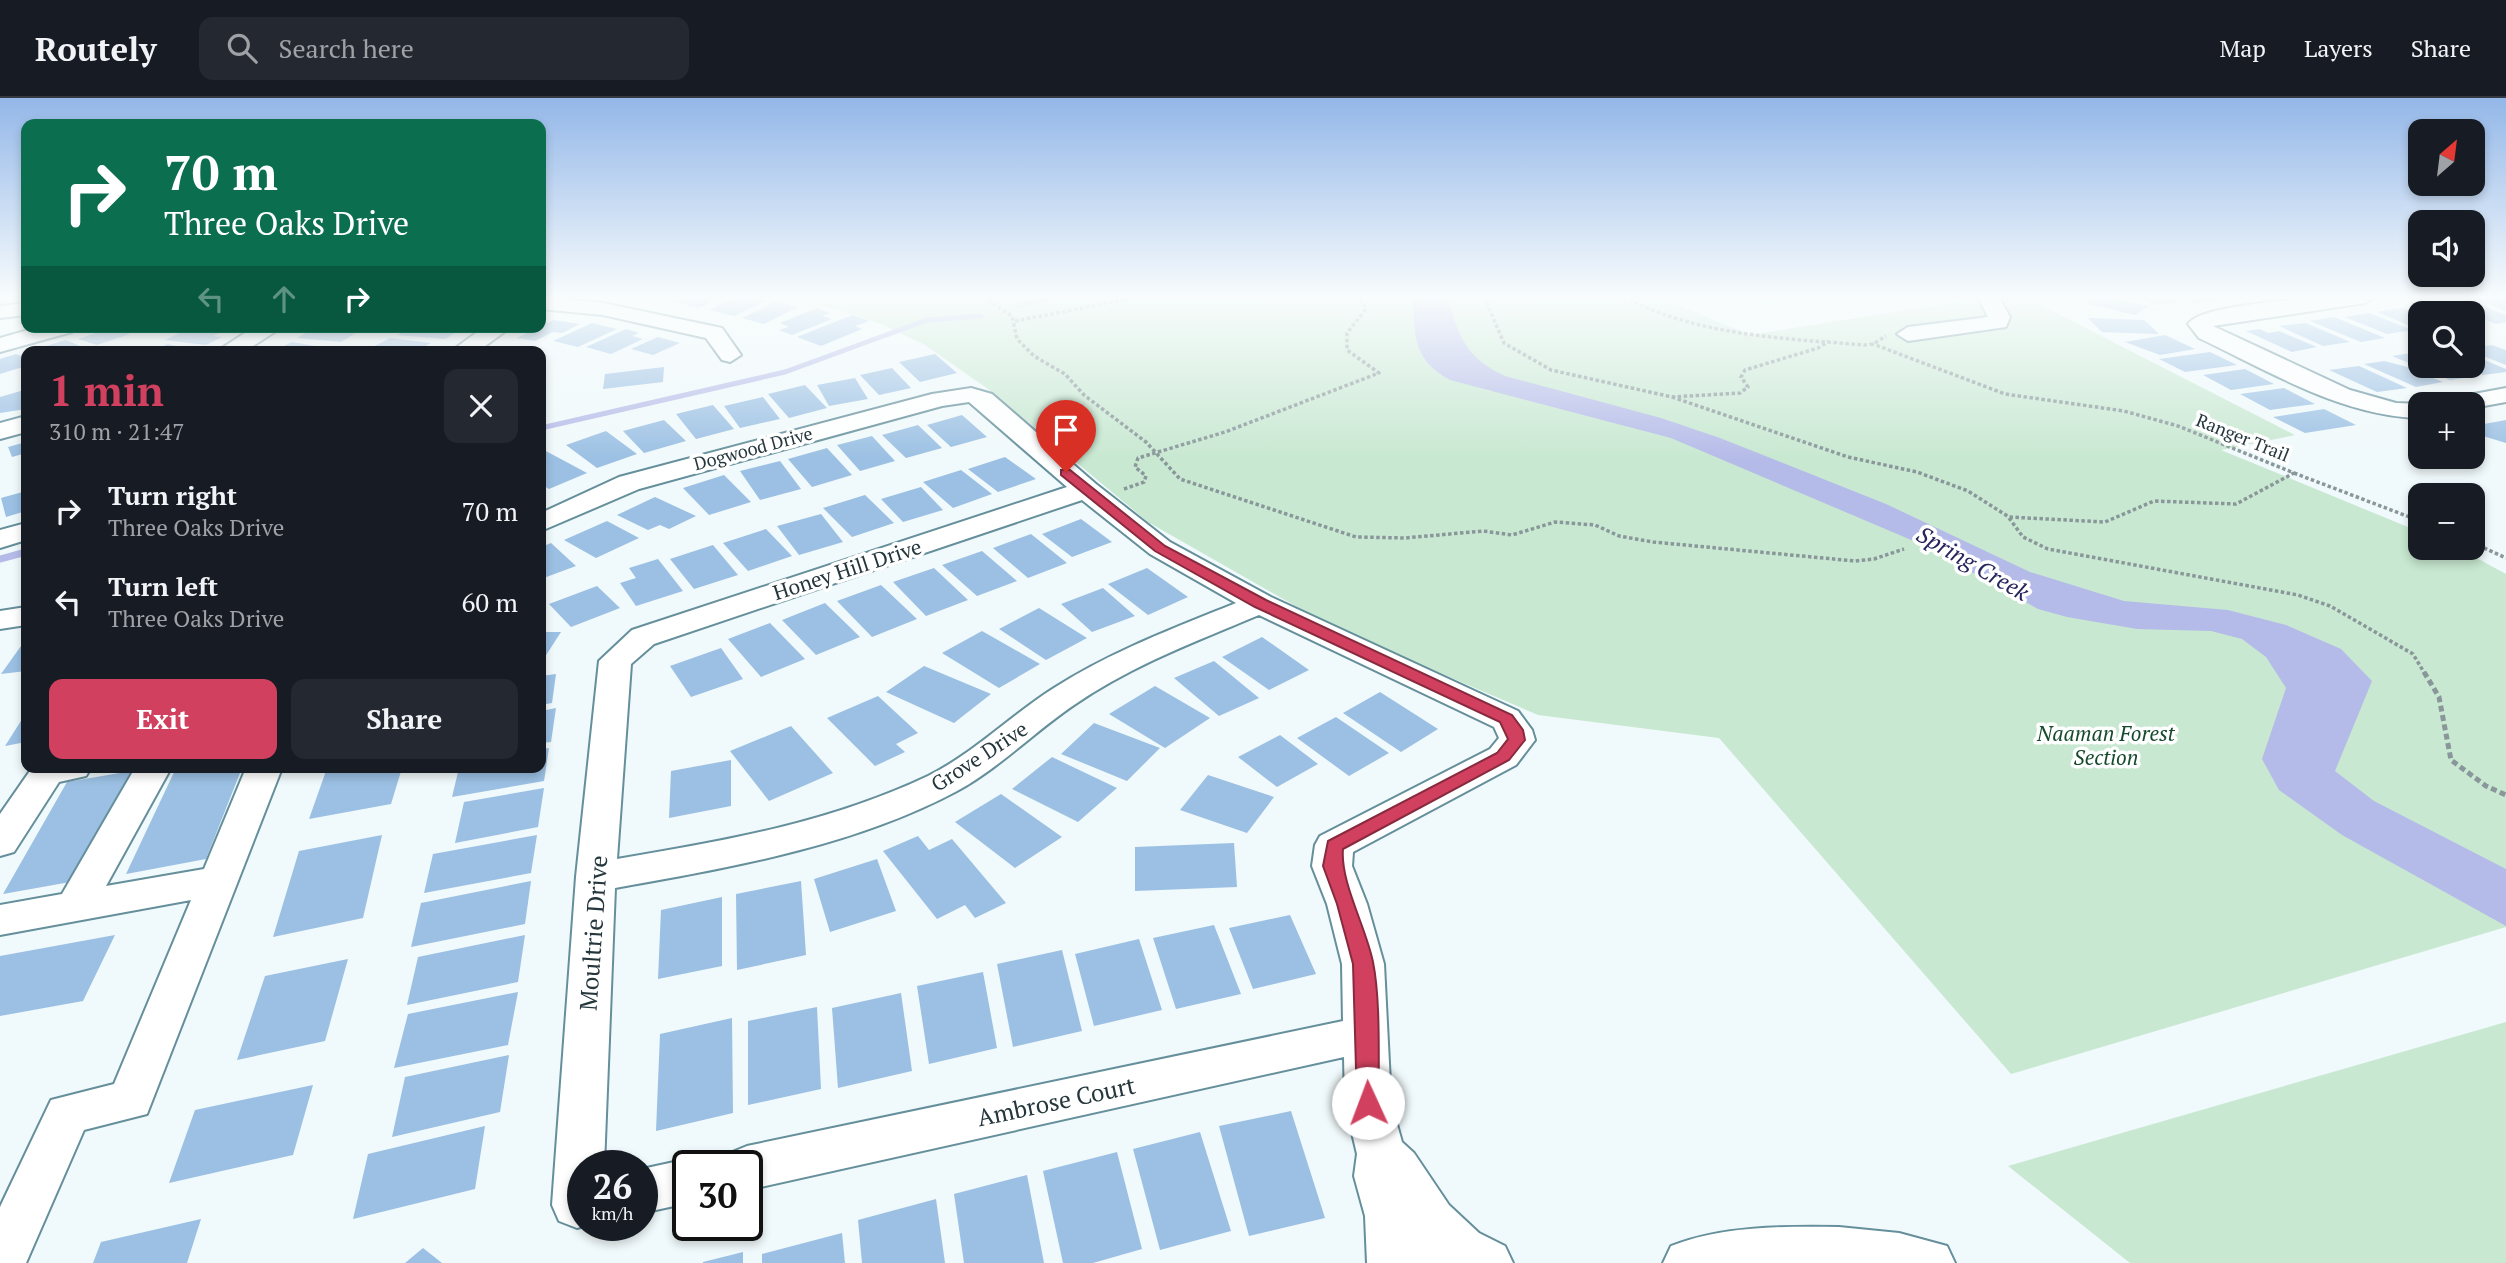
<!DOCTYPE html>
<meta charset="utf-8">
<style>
body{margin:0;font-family:"PT Serif",serif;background:#242831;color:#f1f3f6;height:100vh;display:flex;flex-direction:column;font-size:26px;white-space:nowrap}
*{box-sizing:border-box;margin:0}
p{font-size:23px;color:#9ea1a6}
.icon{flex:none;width:38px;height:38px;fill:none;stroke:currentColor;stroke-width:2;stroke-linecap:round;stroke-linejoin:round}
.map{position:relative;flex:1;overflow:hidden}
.sheet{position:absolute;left:21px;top:248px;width:525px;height:427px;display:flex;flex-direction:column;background:#171b24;border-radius:14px;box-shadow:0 4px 10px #0003}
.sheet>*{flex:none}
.hud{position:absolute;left:21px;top:21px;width:525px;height:214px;border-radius:14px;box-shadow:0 4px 10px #0003;background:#0b6e4f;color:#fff;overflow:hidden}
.needle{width:46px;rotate:28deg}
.tools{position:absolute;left:2408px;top:21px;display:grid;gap:14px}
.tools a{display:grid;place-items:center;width:77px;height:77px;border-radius:14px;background:#171b24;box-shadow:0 4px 10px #0003;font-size:35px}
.speed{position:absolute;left:567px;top:1052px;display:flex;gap:14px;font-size:35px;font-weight:700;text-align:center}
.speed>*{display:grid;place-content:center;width:91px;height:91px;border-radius:50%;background:#171b24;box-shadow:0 4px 10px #0003;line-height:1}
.speed small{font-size:18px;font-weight:400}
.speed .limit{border:4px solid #111;border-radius:10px;background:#fff;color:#111}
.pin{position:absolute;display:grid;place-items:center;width:60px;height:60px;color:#fff;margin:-72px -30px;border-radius:50% 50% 50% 0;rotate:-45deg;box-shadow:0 0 7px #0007}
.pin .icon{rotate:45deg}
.me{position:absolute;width:77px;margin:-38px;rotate:358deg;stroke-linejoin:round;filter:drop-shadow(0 0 5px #0008)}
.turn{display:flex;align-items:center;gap:24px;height:147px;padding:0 28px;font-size:32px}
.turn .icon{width:91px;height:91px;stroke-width:2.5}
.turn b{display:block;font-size:49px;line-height:60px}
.lanes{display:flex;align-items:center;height:66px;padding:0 28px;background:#0003;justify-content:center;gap:35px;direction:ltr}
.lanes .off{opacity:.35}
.round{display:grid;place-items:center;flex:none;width:74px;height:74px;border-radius:14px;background:#242831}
.headline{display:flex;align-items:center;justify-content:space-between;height:119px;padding:0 28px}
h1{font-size:42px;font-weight:600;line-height:52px;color:#d1415f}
.action{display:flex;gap:14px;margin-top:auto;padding:14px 28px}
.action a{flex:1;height:80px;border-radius:14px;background:#d1415f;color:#fff;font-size:28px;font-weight:600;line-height:80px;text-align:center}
.action a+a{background:#242831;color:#f1f3f6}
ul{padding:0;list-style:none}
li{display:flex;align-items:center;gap:21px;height:91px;padding:0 28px}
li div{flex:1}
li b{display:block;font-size:26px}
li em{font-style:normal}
header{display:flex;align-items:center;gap:42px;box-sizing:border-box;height:98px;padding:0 35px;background:#171b24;border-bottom:2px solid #363941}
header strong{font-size:33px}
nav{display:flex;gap:38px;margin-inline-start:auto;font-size:24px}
.search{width:490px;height:63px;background:#242831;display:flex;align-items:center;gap:18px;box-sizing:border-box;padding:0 24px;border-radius:14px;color:#9ea1a6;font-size:26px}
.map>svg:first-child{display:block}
</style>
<header>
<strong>Routely</strong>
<div class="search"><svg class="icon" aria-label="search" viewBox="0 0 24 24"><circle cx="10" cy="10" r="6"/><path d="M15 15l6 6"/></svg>Search here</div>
<nav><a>Map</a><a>Layers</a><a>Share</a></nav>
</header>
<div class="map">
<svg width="2506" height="1165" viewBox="0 0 2506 1165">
<rect width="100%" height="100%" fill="#f0f9fb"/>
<path fill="#c8e8d1" d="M795 199H1658L1750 237 1987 199H2025L2295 337 2221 352 2420 434V450H2458L2506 476V829L2011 976 1719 640 1538 617 1332 529 1148 424 988 291 925 247 879 225Z
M1687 199H1874L1775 207Z
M2506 924V1165H2130L2008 1068Z"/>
<path fill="#b5bbe8" d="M1413 199H1448C1458 238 1466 260 1505 278L1661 320 1720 340 1886 406 2030 474 2124 503 2228 512 2286 527 2341 551 2372 583 2335 673 2374 703 2506 771V828L2342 737 2279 692 2262 661 2286 590 2266 559 2242 541 2211 533 2137 531 2067 519 2038 511 1923 447 1671 340 1450 282C1412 261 1415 238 1413 199Z"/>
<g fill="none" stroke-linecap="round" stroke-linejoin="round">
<path stroke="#b5bbe8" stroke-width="5" d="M1019 208 1052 199
M541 330 785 274 927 222 981 218"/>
<path stroke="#b5bbe8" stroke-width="7" d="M0 461 26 454"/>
</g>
<path fill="#9bc0e3" d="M687 199H722L699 210 675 204Z
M738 199 768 202 734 218 709 212Z
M2091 199H2108L2149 208 2135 217 2085 205Z
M2137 199H2170L2181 204 2154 207Z
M2181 199H2213L2219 202 2193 205Z
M2492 199 2506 200V213L2476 201Z
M2468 202 2506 217V224L2496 226 2444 205Z
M775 204 798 209 764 226 742 220Z
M2433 206 2456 215H2421L2408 210Z
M817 210 830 215 822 218 832 221 792 237 779 232 789 229 780 225Z
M2401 210 2420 218V232L2377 214Z
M2369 215 2412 232 2387 236 2345 219Z
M852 217 869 223 855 228 862 231 821 248 797 239Z
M2334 219 2385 240 2361 244 2310 223Z
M2088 220 2144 222 2159 236 2102 234Z
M553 222 580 226 562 235 553 234 535 243 517 240Z
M592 225 617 231 578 249 553 243Z
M2306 225 2350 244 2323 248 2279 228Z
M192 229H199L225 233 213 238 222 239 206 247 165 242Z
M316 229H353L364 230 341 244 297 240Z
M411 229H464L445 241 397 237Z
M111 230 130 236 97 247 78 241Z
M626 231 639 235 632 238 643 241 611 256 586 249Z
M2260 231 2268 235 2279 233 2317 249 2292 254 2246 233Z
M2165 237 2195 251 2160 257 2125 244Z
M658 239 680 245 653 257 631 251Z
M390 240 431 245 420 251 428 252 424 254 365 253Z
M66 242 91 253 29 254V253Z
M292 244 332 251 325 254H271Z
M168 246 196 253V254H149Z
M2492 247 2506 252V267L2473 254V250Z
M2210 254 2237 267 2185 274 2159 261Z
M2418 254 2420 268H2452L2477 278 2450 282 2392 258Z
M16 256 26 260V268L0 276V261Z
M935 256 957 275 920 284 899 264Z
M2473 257 2506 271V274L2483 277 2460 268H2473Z
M2384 263 2404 268 2443 284 2416 289 2364 266Z
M2359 268 2407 290 2377 294 2329 272Z
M664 269 663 284 603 291 605 276Z
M892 270 911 290 879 297 860 277Z
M2245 271 2274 286 2231 292 2203 277Z
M855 280 868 301 829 308 817 287Z
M805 287 827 310 789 320 768 296Z
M2284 290 2315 306 2270 312 2240 296Z
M24 292 26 311 0 315V299Z
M763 299 780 321 740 330 724 308Z
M713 307 734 331 696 341 676 316Z
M2324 311 2356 327 2305 335 2273 319Z
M962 317 987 339 951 349 927 327Z
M664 322 686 343 644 355 623 333Z
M2506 322V345L2473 335V328Z
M918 327 942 350 906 360 882 337Z
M606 333 637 356 597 370 566 347Z
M872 338 895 363 860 373 837 347Z
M26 344V355L12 359 8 349Z
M827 350 852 377 812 389 788 361Z
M544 352 587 375 549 391 541 386V353Z
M1005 359 1036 381 998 394 968 371Z
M780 363 801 391 760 402 740 373Z
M961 372 992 396 953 410 923 384Z
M724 377 751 404 709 417 683 390Z
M921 389 943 412 903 424 881 401Z
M26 393V413L6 419 1 400Z
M865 397 894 425 852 439 823 410Z
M655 399 696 418 669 431 660 427 648 432 617 417Z
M821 416 843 444 799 457 777 428Z
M1081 421 1112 444 1072 459 1042 436Z
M607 423 639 440 596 460 564 442Z
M766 431 792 458 748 473 723 445Z
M1031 436 1067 465 1028 480 993 450Z
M551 445 576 468 541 481V449Z
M713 447 738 477 694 491 670 461Z
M982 453 1017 483 977 498 942 467Z
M658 461 683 493 636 508 620 485 636 480 629 470Z
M934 470 968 502 926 518 893 484Z
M1147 470 1188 499 1148 517 1108 486Z
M881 487 917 521 872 539 837 503Z
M597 488 620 510 571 529 549 506Z
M1103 490 1135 518 1092 534 1061 506Z
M825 505 860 539 816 557 782 522Z
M1039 510 1087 540 1046 562 999 531Z
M770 525 805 561 761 579 728 541Z
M982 533 1040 566 999 590 942 555Z
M541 534H561L541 565Z
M1262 539 1309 572 1269 592 1222 559Z
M26 541V573L1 576Z
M721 550 743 581 691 599 670 568Z
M1214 563 1259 600 1219 618 1174 580Z
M924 568 991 596 954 625 886 594Z
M556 576 552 605 541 607V578Z
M1155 588 1210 620 1165 650 1109 616Z
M1380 594 1438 631 1401 654 1343 615Z
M878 598 918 635 896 646 905 654 875 668 827 620Z
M556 610 551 644 541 645V613Z
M26 615V644L5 648Z
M1336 619 1389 655 1349 678 1297 640Z
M1094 625 1160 650 1127 683 1061 656Z
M791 628 833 675 769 703 730 653Z
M1280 637 1318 666 1277 689 1238 659Z
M549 650 544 683 452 699 459 670H541V651Z
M1052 659 1117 690 1078 724 1012 691Z
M731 662V708L669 720 671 673Z
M176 670H242L206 761 126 776Z
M327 670H402L391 706 309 721Z
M143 671 87 781 3 796 67 684Z
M1208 677 1274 699 1247 735 1180 712Z
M544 690 538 729 455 745 464 704Z
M1001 696 1062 739 1015 770 955 724Z
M382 737 363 820 273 839 299 753Z
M537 737 531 775 424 795 433 756Z
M918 738 929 752 952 741 1006 805 975 820 965 807 937 821 883 753Z
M1234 745 1237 789 1135 793V749Z
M877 761 896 813 830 834 814 781Z
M531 783 525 826 411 849 421 805Z
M801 783 806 857 737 872 736 796Z
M722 799V868L658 881 661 812Z
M1290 817 1316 876 1253 891 1229 830Z
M1214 827 1241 896 1176 911 1153 840Z
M115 837 83 903 0 918V858Z
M525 837 518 884 407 907 418 859Z
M1139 841 1162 912 1094 928 1075 856Z
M1062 852 1082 933 1013 949 997 866Z
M348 861 325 943 237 962 265 878Z
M983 874 997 950 929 966 917 888Z
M518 894 508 947 394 970 408 916Z
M901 895 912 973 838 990 832 910Z
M817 909 821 991 748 1007V923Z
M732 920 733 1015 656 1033 660 936Z
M509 957 500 1014 392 1039 405 979Z
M313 987 293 1057 169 1085 195 1012Z
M1291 1013 1325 1120 1249 1138 1219 1028Z
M485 1028 475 1091 353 1121 368 1056Z
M1200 1034 1231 1133 1160 1152 1133 1051Z
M1117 1054 1142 1151 1093 1165H1063L1043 1073Z
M1027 1077 1044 1165H964L954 1096Z
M936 1101 945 1165H862L858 1122Z
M201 1121 187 1165H93L101 1144Z
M842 1135 845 1165H762V1156Z
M423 1150 442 1165H405Z
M743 1154V1165H703V1164Z"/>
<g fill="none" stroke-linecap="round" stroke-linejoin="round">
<g stroke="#658f9b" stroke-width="4">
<path id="minor" d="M541 199 603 205 722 230 741 257 730 264 722 262 706 240 603 217 541 211Z
M1978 199H1999L2010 219 2006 229 1908 243 1897 236 1908 229 1988 219Z
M2317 199H2375L2365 205 2213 228 2350 292 2396 305 2423 306 2420 320C2341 318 2269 273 2199 240L2188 226C2201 207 2292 203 2317 199Z
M26 205V217L0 220V208Z
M39 229H75L72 234 0 254V240Z
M254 229H282L244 254H216Z
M484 229H511L477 254H450Z
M971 290 992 296 1096 386 1170 444 1271 499 1518 613 1532 632 1535 642 1516 667 1353 754 1352 768 1367 806 1384 866 1391 1005 1402 1044 1414 1055 1449 1107 1479 1135 1505 1148 1513 1165H1367L1365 1118 1354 1078 1357 1056 1345 1005 1344 959 747 1092V1068H724L730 1055 747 1048 1343 923 1342 866 1327 806 1312 768 1315 747 1320 738 1490 651 1499 640 1494 629 1259 517C1197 543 1133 567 1077 605 1036 632 1001 669 957 693 852 749 731 769 615 790L604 1068H583V1127H587L577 1130 559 1123 552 1107 576 779 599 563 632 532 1067 389 969 304 942 308 639 391 541 433V415L619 379 932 296ZM1082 402 1150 456 1236 505C1174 530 1110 554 1054 590 1011 617 974 655 928 678 829 725 724 743 617 761L631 566 654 546Z
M2506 290V304L2473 310V306H2444L2447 301Z
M26 318V334L0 341V325Z
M26 425V442L0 450V432Z
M26 509V527L0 531V513Z
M32 670H91L86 678 59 684 14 754 0 758V716Z
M135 670H171L106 788 204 771 246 670H282L147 1016 84 1032 26 1165H0V1109L51 1002 114 986 191 802 0 837V807L62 796Z
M688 1061 705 1068H688V1105L642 1115V1071Z
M1839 1129 1899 1135 1947 1148 1955 1165H1663L1671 1148C1722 1128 1784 1128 1839 1129Z"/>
</g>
<path stroke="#89979a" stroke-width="3.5" stroke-dasharray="3.5 2.5" stroke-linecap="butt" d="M983 199 1012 218 1017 241 1034 258 1065 276 1084 297 1146 344 1180 381 1356 439 1405 440 1483 433 1512 437 1555 424 1595 427 1619 438 1653 444 1855 463 1874 461 1904 451
M1484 199 1504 245 1551 272 1672 299 1740 295 1748 289 1741 279 1745 272 1818 250 1829 243
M1624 199C1699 238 1781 240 1864 247L1873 246 1886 238
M1015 223 1139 199
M1672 299 1848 359 1917 374 1968 393 2009 419 2105 424 2154 403 2236 406 2294 375 2178 328 2124 313 2005 296 1873 246
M2294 375 2420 423
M1124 391 1144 384 1146 378 1135 369 1138 360 1225 334 1379 275 1347 252V235L1366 211 1359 199
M2009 420 2023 439 2048 451 2298 497 2330 508 2413 556 2425 576
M2473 445 2506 460"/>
<path stroke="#89979a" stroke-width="5" stroke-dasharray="6 3.5" stroke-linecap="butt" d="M2424 574 2439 599 2451 662 2486 688 2506 697"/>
<use href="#minor" fill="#fff" fill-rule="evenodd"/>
</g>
<linearGradient id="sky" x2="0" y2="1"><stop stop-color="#93b7e8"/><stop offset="0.55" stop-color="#f8fcfd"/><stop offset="1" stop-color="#f8fcfd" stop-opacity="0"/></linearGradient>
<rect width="2506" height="362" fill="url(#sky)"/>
<path fill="#d1415f" stroke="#882a3e" stroke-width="2" d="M1061 372H1070L1165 448 1266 502 1512 617 1523 632 1525 642 1509 662 1343 751C1340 784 1366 829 1373 864 1381 904 1378 963 1379 1005L1376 1012 1368 1015 1360 1012 1357 1005 1353 866 1337 806 1323 768 1328 743 1497 655 1508 641 1500 624 1255 509 1155 453 1061 377Z"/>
<g text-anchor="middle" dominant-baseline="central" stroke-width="7" stroke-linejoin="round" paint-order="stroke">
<g font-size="18" fill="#25373c" stroke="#fff">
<text transform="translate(2243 339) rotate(22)">Ranger Trail</text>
<text transform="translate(753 350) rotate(-15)">Dogwood Drive</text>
</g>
<g font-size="21" fill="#25373c" stroke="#fff">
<text transform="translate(847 471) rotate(-18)">Honey Hill Drive</text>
<text transform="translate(979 658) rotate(-33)">Grove Drive</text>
</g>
<g font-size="21" font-style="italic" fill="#164a2c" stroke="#fff">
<text x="2106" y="635">Naaman Forest<tspan x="2106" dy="24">Section</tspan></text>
</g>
<g font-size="23" font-style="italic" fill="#26255c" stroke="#fff">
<text transform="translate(1973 465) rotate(30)">Spring Creek</text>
</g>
<g font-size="24" fill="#25373c" stroke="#fff">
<text transform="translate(593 835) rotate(-86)">Moultrie Drive</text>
<text transform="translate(1056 1003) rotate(-12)">Ambrose Court</text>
</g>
</g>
</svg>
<div class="tools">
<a><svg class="needle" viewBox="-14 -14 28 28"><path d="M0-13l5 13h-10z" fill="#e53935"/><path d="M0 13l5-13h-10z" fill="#9ea1a6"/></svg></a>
<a><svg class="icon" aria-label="sound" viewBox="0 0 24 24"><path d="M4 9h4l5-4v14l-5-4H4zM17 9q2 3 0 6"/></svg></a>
<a><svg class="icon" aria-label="search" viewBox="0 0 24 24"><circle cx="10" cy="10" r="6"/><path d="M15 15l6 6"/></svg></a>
<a>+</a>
<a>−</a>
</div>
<div class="speed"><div>26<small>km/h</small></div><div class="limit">30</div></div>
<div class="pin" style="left:1066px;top:374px;background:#d93025"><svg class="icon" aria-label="arrive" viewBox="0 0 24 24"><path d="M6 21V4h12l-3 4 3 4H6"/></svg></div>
<svg class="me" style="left:1368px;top:1005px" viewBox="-20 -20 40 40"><circle r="19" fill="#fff"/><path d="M0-13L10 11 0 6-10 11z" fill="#d1415f"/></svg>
<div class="hud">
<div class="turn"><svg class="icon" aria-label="right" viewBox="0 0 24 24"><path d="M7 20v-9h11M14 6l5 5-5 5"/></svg><div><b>70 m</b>Three Oaks Drive</div></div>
<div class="lanes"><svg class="icon off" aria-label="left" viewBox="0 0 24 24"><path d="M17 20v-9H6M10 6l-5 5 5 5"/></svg><svg class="icon off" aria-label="ahead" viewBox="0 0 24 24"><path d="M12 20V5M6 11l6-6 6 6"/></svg><svg class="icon" aria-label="right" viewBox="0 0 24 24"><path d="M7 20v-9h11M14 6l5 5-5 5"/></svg></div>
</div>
<section class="sheet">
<div class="headline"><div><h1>1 min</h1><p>310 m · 21:47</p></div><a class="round"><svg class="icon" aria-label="close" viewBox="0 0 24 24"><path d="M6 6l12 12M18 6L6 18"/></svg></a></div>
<ul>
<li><svg class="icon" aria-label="right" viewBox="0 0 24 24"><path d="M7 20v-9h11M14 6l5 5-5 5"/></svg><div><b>Turn right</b><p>Three Oaks Drive</p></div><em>70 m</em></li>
<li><svg class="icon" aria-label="left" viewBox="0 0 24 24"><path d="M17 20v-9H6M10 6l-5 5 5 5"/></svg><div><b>Turn left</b><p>Three Oaks Drive</p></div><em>60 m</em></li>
</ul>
<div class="action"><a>Exit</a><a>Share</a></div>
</section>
</div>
